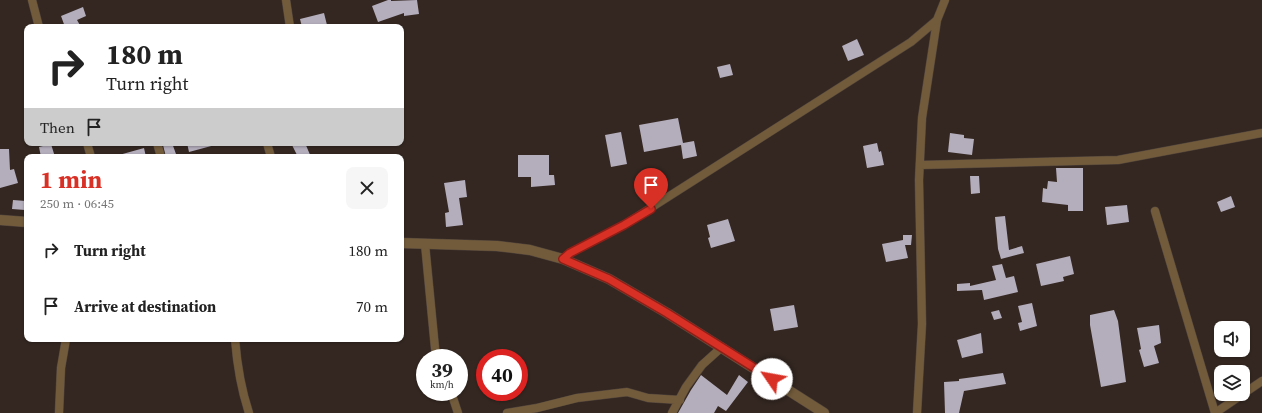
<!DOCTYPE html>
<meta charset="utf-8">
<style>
body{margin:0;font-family:"Source Serif 4",serif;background:#f6f6f6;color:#222;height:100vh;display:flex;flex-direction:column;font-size:15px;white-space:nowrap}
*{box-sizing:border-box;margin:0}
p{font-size:13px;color:#767676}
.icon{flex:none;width:22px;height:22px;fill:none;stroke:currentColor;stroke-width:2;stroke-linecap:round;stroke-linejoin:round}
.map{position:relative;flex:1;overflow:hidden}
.drawer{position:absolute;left:24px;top:154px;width:380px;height:188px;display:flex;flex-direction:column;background:#fff;border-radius:8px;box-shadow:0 1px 3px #0004}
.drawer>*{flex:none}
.banner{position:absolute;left:24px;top:24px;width:380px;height:122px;border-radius:8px;box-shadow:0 1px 3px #0004;background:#fff;color:#222;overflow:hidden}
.buttons{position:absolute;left:1214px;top:321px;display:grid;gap:8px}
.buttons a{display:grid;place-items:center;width:36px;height:36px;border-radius:8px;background:#fff;box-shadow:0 1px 3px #0004;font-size:20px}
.speed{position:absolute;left:416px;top:349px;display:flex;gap:8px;font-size:20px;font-weight:700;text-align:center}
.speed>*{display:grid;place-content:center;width:52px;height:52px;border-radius:50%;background:#fff;box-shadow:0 1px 3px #0004;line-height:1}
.speed small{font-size:10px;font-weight:400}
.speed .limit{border:6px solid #d22;background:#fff;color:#111}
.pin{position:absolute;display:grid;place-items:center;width:34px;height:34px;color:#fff;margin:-41px -17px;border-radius:50% 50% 50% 0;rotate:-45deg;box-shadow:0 0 4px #0007}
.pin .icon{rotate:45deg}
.me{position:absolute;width:44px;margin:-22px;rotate:303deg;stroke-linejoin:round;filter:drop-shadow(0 0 3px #0008)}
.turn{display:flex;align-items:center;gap:14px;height:84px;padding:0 16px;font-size:18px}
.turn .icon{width:52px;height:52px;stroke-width:2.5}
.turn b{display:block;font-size:28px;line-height:34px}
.then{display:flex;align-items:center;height:38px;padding:0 16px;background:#0003;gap:8px;font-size:15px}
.round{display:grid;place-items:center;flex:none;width:42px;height:42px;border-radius:8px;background:#f6f6f6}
.head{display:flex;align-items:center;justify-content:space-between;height:68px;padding:0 16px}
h1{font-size:24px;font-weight:700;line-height:30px;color:#d93025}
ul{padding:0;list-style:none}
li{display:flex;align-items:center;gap:12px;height:56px;padding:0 16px}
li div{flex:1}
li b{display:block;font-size:15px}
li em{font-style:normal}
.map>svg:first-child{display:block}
</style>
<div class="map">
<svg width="1262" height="413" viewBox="0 0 1262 413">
<rect width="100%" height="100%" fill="#342721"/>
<path fill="#b3adbc" d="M388 0H391V1L417 0 419 14 404 16V13L378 22 372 6Z
M83 7 86 16 77 20 81 27H65L61 16Z
M324 13 327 25 317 27H302L300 19Z
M857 39 864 55 848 61 842 46Z
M730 64 733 75 720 78 717 67Z
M678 118 683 143 694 141 697 156 683 159 681 145 644 152 639 125Z
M621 132 627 164 611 167 605 135Z
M950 133 964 135V138L974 139 972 155 948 152Z
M168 143H172L176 154 166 157 163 145Z
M187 143H215V145L189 152Z
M291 143H305L311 157H298Z
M877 143 879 152 881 151 884 165 867 168 863 146Z
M51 144 55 157H41L39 147Z
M144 148 146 157H119V155Z
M0 149H9L10 170 14 169 18 183 0 188Z
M518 155H549V175H554L555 185 531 187V177H518Z
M1056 168H1083V211H1068V205L1042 202 1043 188 1047 189 1048 181 1057 182Z
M970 176H979L980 193 971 194Z
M465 180 467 197 459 198 463 225 446 227 445 213 449 212 444 183Z
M1231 196 1235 207 1221 212 1217 202Z
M13 200 26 201 25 210 12 209Z
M1127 205 1129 222 1107 225 1105 207Z
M1005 216 1009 250 1022 246 1024 253 1001 259 998 249 995 217Z
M728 219 735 241 711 248 708 238 710 237 707 225Z
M903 235H912L911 245H905L908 258 886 262 882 244 903 240Z
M1070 256 1074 274 1063 277 1064 281 1041 286 1036 264Z
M1002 264 1006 278 1014 276 1018 292 984 300 982 290 957 291V284L970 283V286L996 280 992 266Z
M1032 303 1037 326 1020 331 1018 323 1022 322 1018 306Z
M794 305 798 327 774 331 770 309Z
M999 310 1002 318 994 320 991 312Z
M1114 310 1118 321 1126 382 1101 387 1090 325V315Z
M1159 325 1161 343 1154 346 1159 363 1144 367 1139 350 1141 349 1137 328Z
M981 333 983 353 962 358 957 340Z
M1003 373 1006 384 964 391 959 413H945L944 382 959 381V379Z
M701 375 727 395 739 375 748 382 726 411 718 406 714 413H678L691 390Z"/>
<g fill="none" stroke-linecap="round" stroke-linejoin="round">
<g stroke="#4e423c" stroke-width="9">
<path id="minor" d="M32 0 39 27
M286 0 290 27
M87 143 91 157
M157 143 161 157
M267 143 271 157
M920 165 1118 160 1262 133
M1155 211 1215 413
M425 244 435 348 437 358
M563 259 570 253 624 225 911 42 937 20
M235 339C237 364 241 389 249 413
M451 392 458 413
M59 413 61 368 66 339
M507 413 537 408 577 398 627 392 648 398 680 400
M672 413 686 387 702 365 722 347
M917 413 922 324 919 180 922 118 937 20 945 0
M1215 413 1262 381"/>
</g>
<g stroke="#4e423c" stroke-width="11">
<path id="tertiary" d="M0 220 27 222
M401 243 497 246 530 250 563 259 609 279 667 313 824 413"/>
</g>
<use href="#minor" stroke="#725b3b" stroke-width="8"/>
<use href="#tertiary" stroke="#725b3b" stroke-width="10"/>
</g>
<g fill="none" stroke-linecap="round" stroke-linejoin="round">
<g stroke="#8d1f18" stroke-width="10">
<path id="route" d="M651 209 624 225 570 253 563 259 609 279 667 313 772 379"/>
</g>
<use href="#route" stroke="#d93025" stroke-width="7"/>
</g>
</svg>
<div class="buttons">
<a><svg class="icon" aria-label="sound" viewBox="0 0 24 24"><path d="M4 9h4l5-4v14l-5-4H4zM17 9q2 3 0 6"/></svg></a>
<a><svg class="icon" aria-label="layers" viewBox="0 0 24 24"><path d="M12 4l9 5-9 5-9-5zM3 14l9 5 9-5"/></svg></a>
</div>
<div class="speed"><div>39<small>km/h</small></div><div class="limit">40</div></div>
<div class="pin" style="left:651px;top:209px;background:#d93025"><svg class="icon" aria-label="arrive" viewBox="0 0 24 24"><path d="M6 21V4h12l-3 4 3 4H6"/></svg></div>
<svg class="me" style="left:772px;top:379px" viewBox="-20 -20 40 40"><circle r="19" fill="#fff"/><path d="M0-13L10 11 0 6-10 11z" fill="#d93025"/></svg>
<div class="banner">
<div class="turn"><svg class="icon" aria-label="right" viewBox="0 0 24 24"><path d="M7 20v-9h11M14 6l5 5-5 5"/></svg><div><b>180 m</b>Turn right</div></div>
<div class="then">Then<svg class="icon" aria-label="arrive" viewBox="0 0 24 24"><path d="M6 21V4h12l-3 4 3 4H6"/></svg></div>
</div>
<section class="drawer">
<div class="head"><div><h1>1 min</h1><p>250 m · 06:45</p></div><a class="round"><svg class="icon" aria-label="close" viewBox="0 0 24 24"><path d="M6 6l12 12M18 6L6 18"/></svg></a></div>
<ul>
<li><svg class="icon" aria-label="right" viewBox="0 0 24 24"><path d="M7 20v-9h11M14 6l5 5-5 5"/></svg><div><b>Turn right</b></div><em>180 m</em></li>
<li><svg class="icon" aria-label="arrive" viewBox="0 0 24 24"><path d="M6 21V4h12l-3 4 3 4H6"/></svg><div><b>Arrive at destination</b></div><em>70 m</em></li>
</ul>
</section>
</div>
